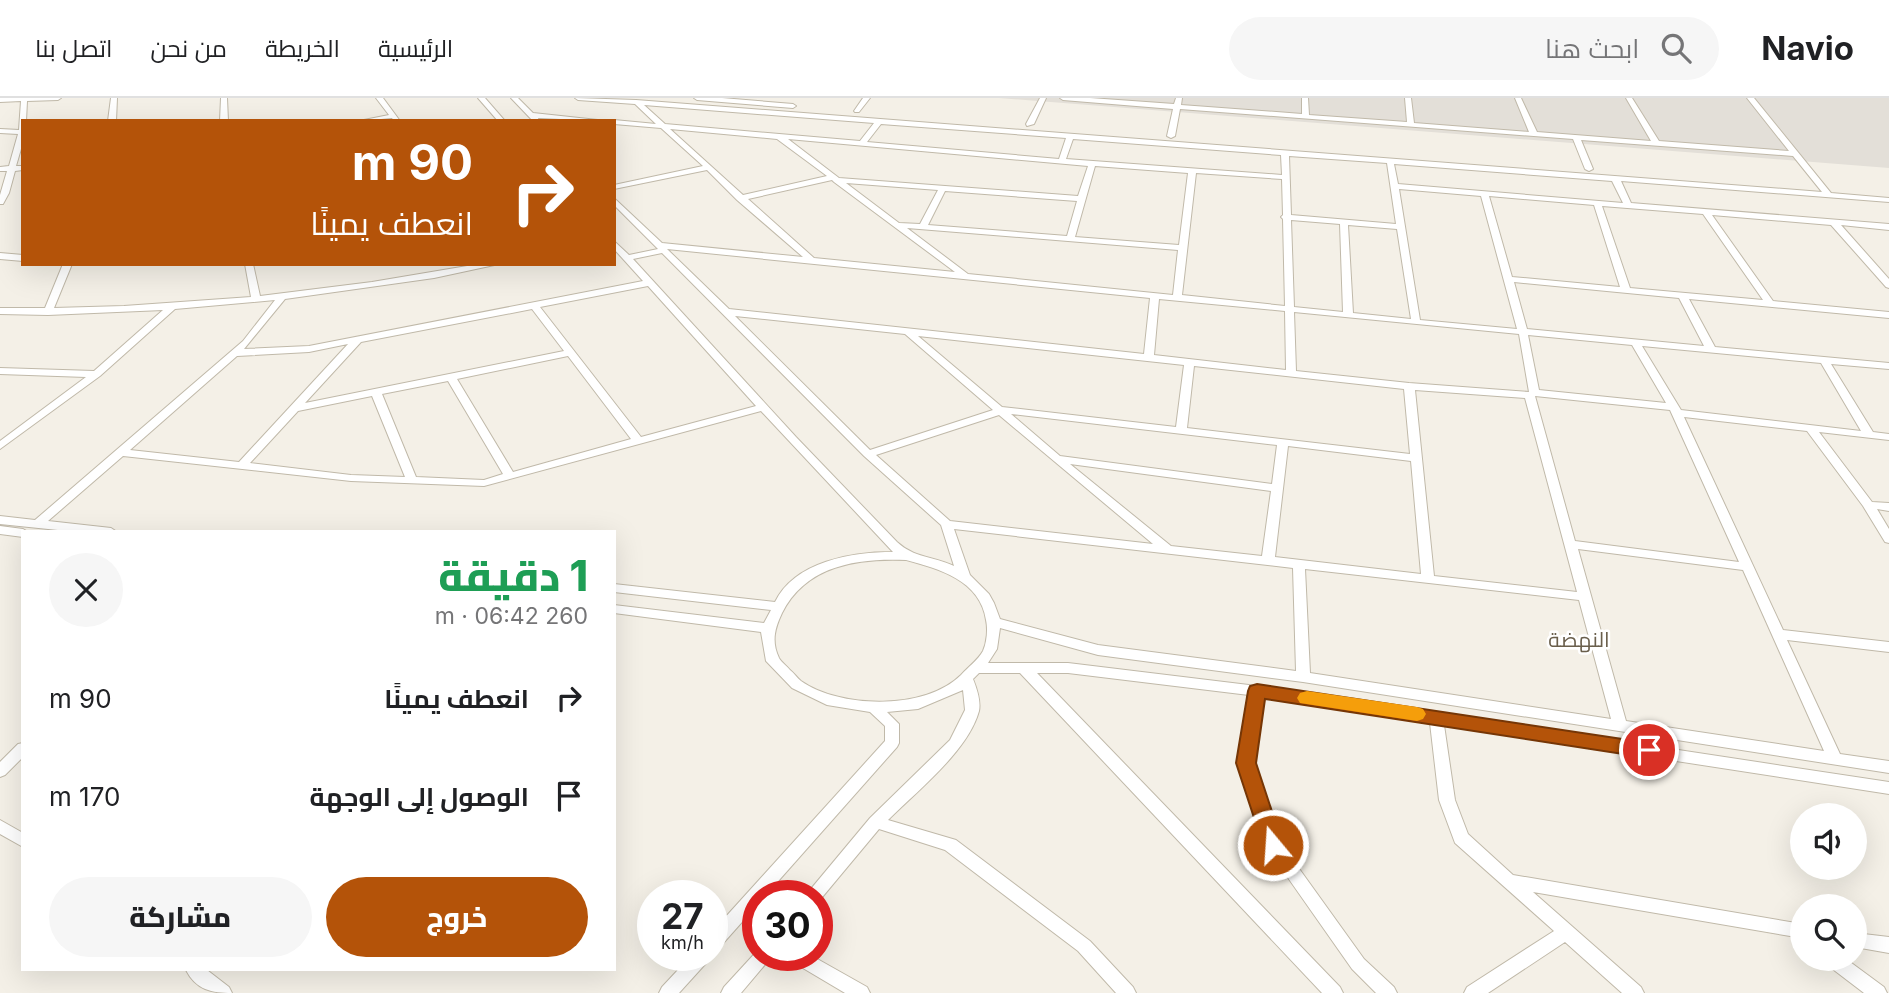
<!DOCTYPE html>
<html lang="ar">
<meta charset="utf-8">
<style>
body{margin:0;font-family:Inter,Cairo,sans-serif;background:#f6f6f6;color:#202124;direction:rtl;height:100vh;display:flex;flex-direction:column;font-size:26px;white-space:nowrap}
*{box-sizing:border-box;margin:0}
p{font-size:23px;color:#757577}
.icon{flex:none;width:38px;height:38px;fill:none;stroke:currentColor;stroke-width:2;stroke-linecap:round;stroke-linejoin:round}
.map{position:relative;flex:1;overflow:hidden;direction:ltr}
.details{position:absolute;left:21px;top:432px;width:595px;height:441px;display:flex;flex-direction:column;background:#fff;border-radius:0px;box-shadow:0 7px 28px #0002;direction:rtl}
.details>*{flex:none}
.banner{position:absolute;left:21px;top:21px;width:595px;height:147px;border-radius:0px;box-shadow:0 7px 28px #0002;direction:rtl;background:#b45309;color:#fff;overflow:hidden}
.fabs{position:absolute;left:1790px;top:705px;display:grid;gap:14px}
.fabs a{display:grid;place-items:center;width:77px;height:77px;border-radius:50%;background:#fff;box-shadow:0 7px 28px #0002;font-size:35px}
.speed{position:absolute;left:637px;top:782px;display:flex;gap:14px;font-size:35px;font-weight:700;text-align:center}
.speed>*{display:grid;place-content:center;width:91px;height:91px;border-radius:50%;background:#fff;box-shadow:0 7px 28px #0002;line-height:1}
.speed small{font-size:18px;font-weight:400}
.speed .limit{border:10px solid #d22;background:#fff;color:#111}
.pin{position:absolute;display:grid;place-items:center;width:60px;height:60px;color:#fff;margin:-30px;border:4px solid #fff;border-radius:50%;box-shadow:0 2px 7px #0007}
.me{position:absolute;width:77px;margin:-38px;rotate:342deg;stroke-linejoin:round;filter:drop-shadow(0 0 5px #0008)}
.turn{display:flex;align-items:center;gap:24px;height:147px;padding:0 28px;font-size:32px}
.turn .icon{width:91px;height:91px;stroke-width:2.5}
.turn b{display:block;font-size:49px;line-height:60px}
.round{display:grid;place-items:center;flex:none;width:74px;height:74px;border-radius:37px;background:#f6f6f6}
.headline{display:flex;align-items:center;justify-content:space-between;height:119px;padding:0 28px}
h1{font-size:42px;font-weight:800;line-height:52px;color:#1e9e55}
.cta{display:flex;gap:14px;margin-top:auto;padding:14px 28px}
.cta a{flex:1;height:80px;border-radius:42px;background:#b45309;color:#fff;font-size:28px;font-weight:800;line-height:80px;text-align:center}
.cta a+a{background:#f6f6f6;color:#202124}
ul{padding:0;list-style:none}
li{display:flex;align-items:center;gap:21px;height:98px;padding:0 28px}
li div{flex:1}
li b{display:block;font-size:26px}
li em{font-style:normal}
header{display:flex;align-items:center;gap:42px;box-sizing:border-box;height:98px;padding:0 35px;background:#fff;border-bottom:2px solid #e0e0e0}
header strong{font-size:33px}
nav{display:flex;gap:38px;margin-inline-start:auto;font-size:24px}
.search{width:490px;height:63px;background:#f6f6f6;display:flex;align-items:center;gap:18px;box-sizing:border-box;padding:0 24px;border-radius:38px;color:#757577;font-size:26px}
.map>svg:first-child{display:block}
</style>
<header>
<strong>Navio</strong>
<div class="search"><svg class="icon" aria-label="search" viewBox="0 0 24 24"><circle cx="10" cy="10" r="6"/><path d="M15 15l6 6"/></svg>ابحث هنا</div>
<nav><a>الرئيسية</a><a>الخريطة</a><a>من نحن</a><a>اتصل بنا</a></nav>
</header>
<div class="map">
<svg width="1889" height="895" viewBox="0 0 1889 895">
<rect width="100%" height="100%" fill="#f4f0e7"/>
<path fill="#e3dfd8" d="M999 0H1889V70Z"/>
<g fill="none" stroke-linecap="round" stroke-linejoin="round">
<g stroke="#c0b9a9" stroke-width="2">
<path id="minor" d="M0 0H61L58 2 27 3 26 23H23V44L16 68H23V72L15 73 9 95 3 106H0V97L7 73H0V69L9 68 18 36 0 35V31L19 32 21 3 0 4Z
M111 0H117L116 23H108Z
M221 0H227L228 23H220Z
M376 0H383L400 23H394L392 20 359 23 389 17Z
M478 0H485L505 23H498Z
M511 0H518L533 15 607 23 538 20 539 23H533Z
M575 0 636 2 1822 94 1793 58 1581 42 1593 71 1589 73 1585 71 1573 41 1180 11 1175 38 1171 40 1167 38 1173 11 1063 2 1060 0H1090L1174 6 1176 0H1182L1181 7 1302 16V0H1308L1309 17 1407 24 1405 0H1411L1414 25 1529 34 1515 0H1521L1537 34 1651 43 1626 0H1632L1659 43 1789 53 1747 0H1754L1831 95 1889 100V104L1621 83 1631 105 1889 126V132L1841 127 1889 181V190L1886 189 1831 127 1712 117 1773 203 1889 214V220L1689 201 1715 249 1889 265V271L1831 266 1873 334 1889 336V342L1819 334 1872 404 1889 405V413L1877 411 1889 431V445L1885 444 1863 408 1807 333 1684 319 1783 532 1889 544V554L1787 542 1840 656 1889 663V675L1303 584 1098 557 1000 530 997 551 988 565H1068L1257 588 1889 684V696L1444 627 1455 702 1468 736 1513 777 1802 826V840L1533 794 1641 889 1644 895H1622L1565 844 1488 895H1464L1467 889 1554 833 1455 745 1439 702 1430 625 1263 599 1253 665 1280 744 1364 861 1394 889 1397 895H1376L1352 871 1265 747 1239 665 1249 597 1068 575H1037L1340 889 1343 895H1322L1020 575H979L973 581C977 591 981 603 979 613 968 653 917 693 888 722L956 742 1090 843 1133 889 1136 895H1116L1078 853 945 752 879 731 819 803 817 804V798H805L870 720 950 642 965 612 963 592 918 611 887 614 899 626V645L897 649 765 798H758V806L718 851 712 853V834L885 643V628L870 614 827 607 792 590 766 563 761 534 614 515V507L764 525 771 512 614 494V486L775 504C795 463 852 454 893 454L761 313 484 388 351 383 123 358 48 423 111 430 117 434H77L0 426V418L35 422 243 243 275 202 175 211 100 278 0 351V343L86 279 0 276V270L94 273 163 212 48 217 0 216V210H45L63 166H72L54 210 124 208 251 199 245 166H253L260 198 372 184 479 166H499L434 180 285 201 244 251 309 248 643 183 614 151V143L629 157 658 151 614 107V100L662 145 803 159 737 102 707 72 614 91V87L703 68 661 30 614 26V23H611L614 22 656 26 635 6 578 2ZM644 7 874 25 860 43 665 26ZM881 26 1066 40 1059 61 867 44ZM670 31 777 41 827 78 743 97ZM788 41 1088 68 1078 98 839 80ZM1073 41 1281 57 1282 77 1066 61ZM1289 58 1387 65 1396 126 1291 117ZM1394 66 1612 83 1623 105 1398 86ZM1095 68 1188 75 1179 147 1075 139ZM1196 75 1282 81 1283 117 1281 119 1283 121 1285 208 1182 197ZM832 82 834 84 955 174 814 160 748 101ZM846 85 938 92 920 126 899 125ZM1399 91 1481 98 1517 231 1420 222ZM945 93 1077 103 1067 138 928 127ZM1489 98 1594 107 1620 189 1512 179ZM1602 108 1703 116 1763 202 1630 190ZM1291 122 1340 126 1343 214 1294 209ZM1348 127 1397 131 1411 221 1353 215ZM907 130 1178 152 1173 197 968 176ZM667 151 1150 200 1144 256 729 211ZM662 155 864 358 941 427 954 468C933 458 914 460 897 444L796 339 633 161ZM1514 184 1679 200 1704 248 1527 231ZM648 188 756 308 641 339 540 209ZM1159 201 1285 213 1286 272 1154 257ZM532 211 564 253 305 305 361 244ZM1294 214 1519 236 1529 294 1409 285 1296 273ZM735 218 905 236 993 312 870 352ZM1528 237 1632 247 1666 305 1539 292ZM918 238 1184 267 1176 329 1002 309ZM348 246 239 364 130 352 237 258 309 254ZM1642 248 1821 265 1861 333 1681 312ZM568 258 631 341 513 374 457 281ZM1194 268 1404 291 1410 356 1187 330ZM448 283 503 376 484 382 416 379 382 296ZM1415 292 1525 300 1577 494 1434 478ZM372 298 405 379 351 377 250 365 298 313ZM1535 298 1670 312 1739 464 1575 443ZM1011 316 1277 347 1272 386 1060 358ZM999 317 1153 446 950 423 876 357ZM1288 348 1411 363 1421 476 1275 459ZM1070 366 1271 393 1262 458 1171 448ZM954 431 1293 470 1296 573 1098 547 1000 521 994 505 989 496 970 477ZM1578 451 1743 472 1824 653 1626 623ZM906 462C939 471 980 482 986 522 988 531 987 544 983 553 978 562 968 569 961 577 926 612 841 611 801 583 797 580 794 575 790 572 787 568 781 564 779 560 771 543 775 530 782 515 806 467 858 460 906 462ZM1305 471 1579 502 1611 621 1310 575Z
M694 0H722L793 6 796 8 793 10 697 2Z
M863 0H870L859 14H855L854 13Z
M1040 0H1046L1034 26 1027 28 1026 26Z
M0 155 23 157V163L0 161Z
M0 428 23 431 28 434H23V439L0 436Z
M23 645V659L5 677 0 679V664L18 646Z
M0 722 23 735V749L0 736Z
M1855 835 1889 839V855L1855 849Z
M758 852V858H770L768 863 741 895H721L724 889Z
M691 858H711L708 863 679 895H659L662 889Z
M788 858H812L867 889 870 895H845L791 863Z
M1823 861H1846L1884 889 1887 895H1864L1826 866Z
M186 872H207L229 889 232 895C212 895 196 892 186 872Z"/>
</g>
<use href="#minor" fill="#fff" fill-rule="evenodd"/>
</g>
<path fill="#b45309" stroke="#753606" stroke-width="2" d="M1257 586 1649 645 1656 647 1659 652 1656 658 1649 660 1265 601 1256 665 1283 747 1280 753 1273 755 1266 753 1263 747 1236 665 1248 593 1250 588Z"/>
<path fill="#f59e0b" d="M1307 593 1417 609 1423 611 1426 616 1423 621 1417 623 1300 605 1297 600 1300 595Z"/>
<g text-anchor="middle" dominant-baseline="central" stroke-width="5" stroke-linejoin="round" paint-order="stroke">
<g font-size="21" fill="#6a5f4c" stroke="#fff">
<text x="1579" y="541">النهضة</text>
</g>
</g>
</svg>
<div class="fabs">
<a><svg class="icon" aria-label="sound" viewBox="0 0 24 24"><path d="M4 9h4l5-4v14l-5-4H4zM17 9q2 3 0 6"/></svg></a>
<a><svg class="icon" aria-label="search" viewBox="0 0 24 24"><circle cx="10" cy="10" r="6"/><path d="M15 15l6 6"/></svg></a>
</div>
<div class="speed"><div>27<small>km/h</small></div><div class="limit">30</div></div>
<div class="pin" style="left:1649px;top:652px;background:#d93025"><svg class="icon" aria-label="arrive" viewBox="0 0 24 24"><path d="M6 21V4h12l-3 4 3 4H6"/></svg></div>
<svg class="me" style="left:1273px;top:747px" viewBox="-20 -20 40 40"><circle r="17" fill="#b45309" stroke="#fff" stroke-width="3"/><path d="M0-11L8 9 0 5-8 9z" fill="#fff"/></svg>
<div class="banner">
<div class="turn"><svg class="icon" aria-label="right" viewBox="0 0 24 24"><path d="M7 20v-9h11M14 6l5 5-5 5"/></svg><div><b>90 m</b>انعطف يمينًا</div></div>
</div>
<section class="details">
<div class="headline"><div><h1>1 دقيقة</h1><p>260 m · 06:42</p></div><a class="round"><svg class="icon" aria-label="close" viewBox="0 0 24 24"><path d="M6 6l12 12M18 6L6 18"/></svg></a></div>
<ul>
<li><svg class="icon" aria-label="right" viewBox="0 0 24 24"><path d="M7 20v-9h11M14 6l5 5-5 5"/></svg><div><b>انعطف يمينًا</b></div><em>90 m</em></li>
<li><svg class="icon" aria-label="arrive" viewBox="0 0 24 24"><path d="M6 21V4h12l-3 4 3 4H6"/></svg><div><b>الوصول إلى الوجهة</b></div><em>170 m</em></li>
</ul>
<div class="cta"><a>خروج</a><a>مشاركة</a></div>
</section>
</div>
